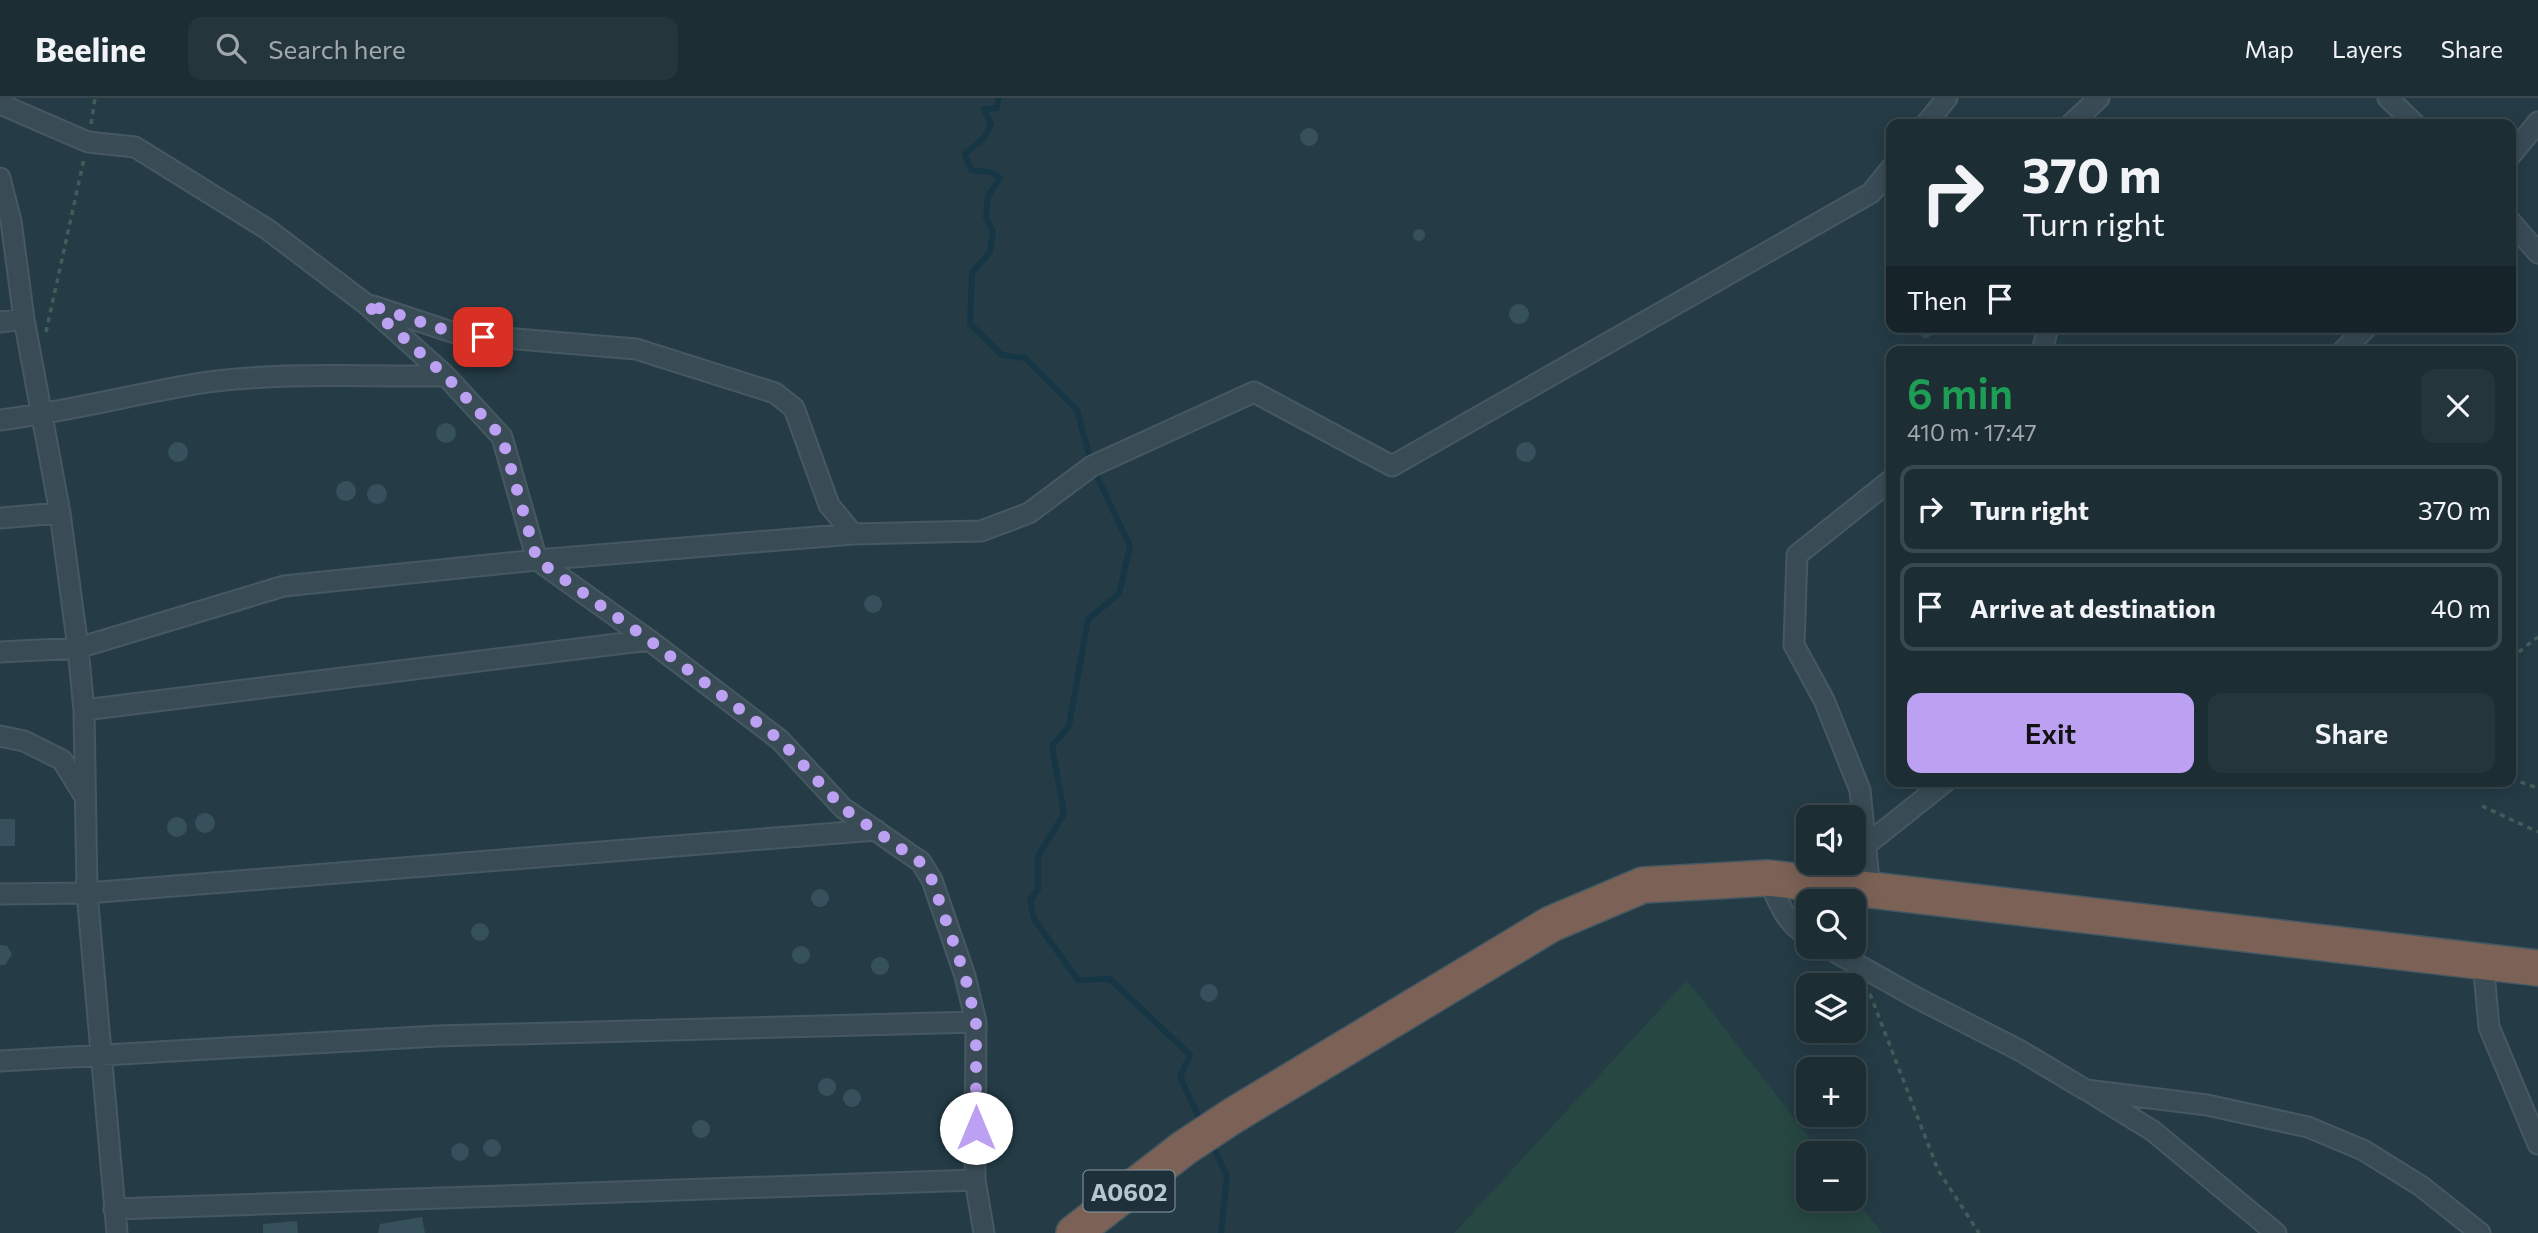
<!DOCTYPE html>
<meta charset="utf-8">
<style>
body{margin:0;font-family:Commissioner,sans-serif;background:#25353c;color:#f1f3f6;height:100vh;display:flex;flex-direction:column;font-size:26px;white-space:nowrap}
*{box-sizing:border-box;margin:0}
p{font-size:23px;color:#a0a8ac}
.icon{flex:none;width:38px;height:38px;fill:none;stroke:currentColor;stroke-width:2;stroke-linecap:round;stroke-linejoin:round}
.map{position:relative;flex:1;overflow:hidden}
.details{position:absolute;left:1886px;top:248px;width:630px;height:441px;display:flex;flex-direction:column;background:#1c2d34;border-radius:14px;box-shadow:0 4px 18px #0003,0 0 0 2px #3a494f}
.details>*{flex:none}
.guide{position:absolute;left:1886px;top:21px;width:630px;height:214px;border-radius:14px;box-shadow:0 4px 18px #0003,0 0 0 2px #3a494f;background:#1c2d34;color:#f1f3f6;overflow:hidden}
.fabs{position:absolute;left:1796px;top:707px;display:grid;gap:14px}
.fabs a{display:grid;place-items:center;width:70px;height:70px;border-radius:14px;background:#1c2d34;box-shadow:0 4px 18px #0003,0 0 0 2px #3a494f;font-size:35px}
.pin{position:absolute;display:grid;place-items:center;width:60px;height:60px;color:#fff;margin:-30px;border-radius:14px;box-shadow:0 4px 10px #0006}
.me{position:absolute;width:77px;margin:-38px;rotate:0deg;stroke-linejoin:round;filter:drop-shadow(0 0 5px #0008)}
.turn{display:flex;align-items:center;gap:24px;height:147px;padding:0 21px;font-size:32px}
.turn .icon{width:91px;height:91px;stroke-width:2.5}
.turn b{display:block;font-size:49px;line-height:60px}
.then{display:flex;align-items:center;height:66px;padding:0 21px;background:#0003;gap:14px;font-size:26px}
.round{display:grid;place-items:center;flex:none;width:74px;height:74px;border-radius:14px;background:#25353c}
.head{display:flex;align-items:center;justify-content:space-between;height:119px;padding:0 21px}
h1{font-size:42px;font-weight:600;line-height:52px;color:#1e9e55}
.primary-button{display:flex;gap:14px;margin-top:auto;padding:14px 21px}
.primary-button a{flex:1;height:80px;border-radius:14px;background:#bca0f2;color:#111;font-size:28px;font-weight:600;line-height:80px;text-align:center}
.primary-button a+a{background:#25353c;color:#f1f3f6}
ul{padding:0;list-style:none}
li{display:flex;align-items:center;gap:21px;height:88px;margin:0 14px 10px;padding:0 7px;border:4px solid #3a494f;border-radius:14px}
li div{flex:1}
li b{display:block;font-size:26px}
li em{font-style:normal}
header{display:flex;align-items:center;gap:42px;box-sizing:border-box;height:98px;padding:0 35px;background:#1c2d34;border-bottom:2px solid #3a494f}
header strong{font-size:33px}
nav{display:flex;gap:38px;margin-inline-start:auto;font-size:24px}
.search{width:490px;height:63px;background:#25353c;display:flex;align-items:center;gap:18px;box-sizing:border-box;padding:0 24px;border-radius:14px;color:#a0a8ac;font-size:26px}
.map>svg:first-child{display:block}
</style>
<header>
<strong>Beeline</strong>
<div class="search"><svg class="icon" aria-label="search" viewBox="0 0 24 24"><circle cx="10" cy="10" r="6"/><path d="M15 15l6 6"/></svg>Search here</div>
<nav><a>Map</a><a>Layers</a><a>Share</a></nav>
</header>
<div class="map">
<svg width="2538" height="1135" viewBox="0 0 2538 1135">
<rect width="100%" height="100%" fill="#253c46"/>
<path fill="#274742" d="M1687 882 1821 1055H1808V1101H1853V1098L1882 1135H1454Z"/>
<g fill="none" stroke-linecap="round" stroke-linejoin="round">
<path stroke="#163646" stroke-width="6" d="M999 0 997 10 984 11 991 26 984 40 965 56 971 72 990 74 1000 80 988 98 986 120 993 134 990 154 972 175 970 226 1002 257 1025 260 1077 312 1092 368 1130 448 1119 496 1088 521 1069 628 1052 648 1064 716 1038 758V792L1030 802 1034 821 1078 882 1110 881 1190 957 1180 979 1201 1024
M1211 1044 1227 1078 1221 1135"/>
</g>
<path fill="#36505c" d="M1300 39a9 9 0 1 1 18 0a9 9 0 1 1-18 0Z
M1413 137a6 6 0 1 1 12 0a6 6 0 1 1-12 0Z
M1509 216a10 10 0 1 1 20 0a10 10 0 1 1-20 0Z
M1920 234a6 6 0 1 1 12 0a6 6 0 1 1-12 0Z
M436 335a10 10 0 1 1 20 0a10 10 0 1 1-20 0Z
M168 354a10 10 0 1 1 20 0a10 10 0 1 1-20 0Z
M1516 354a10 10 0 1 1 20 0a10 10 0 1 1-20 0Z
M336 393a10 10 0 1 1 20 0a10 10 0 1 1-20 0Z
M367 396a10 10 0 1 1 20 0a10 10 0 1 1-20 0Z
M864 506a9 9 0 1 1 18 0a9 9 0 1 1-18 0Z
M195 725a10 10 0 1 1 20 0a10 10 0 1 1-20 0Z
M167 729a10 10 0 1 1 20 0a10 10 0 1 1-20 0Z
M0 721H15V748H0Z
M811 800a9 9 0 1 1 18 0a9 9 0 1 1-18 0Z
M471 834a9 9 0 1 1 18 0a9 9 0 1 1-18 0Z
M0 847 7 848 12 856 5 867H0Z
M792 857a9 9 0 1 1 18 0a9 9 0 1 1-18 0Z
M871 868a9 9 0 1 1 18 0a9 9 0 1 1-18 0Z
M1200 895a9 9 0 1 1 18 0a9 9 0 1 1-18 0Z
M818 989a9 9 0 1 1 18 0a9 9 0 1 1-18 0Z
M843 1000a9 9 0 1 1 18 0a9 9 0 1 1-18 0Z
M692 1031a9 9 0 1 1 18 0a9 9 0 1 1-18 0Z
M483 1050a9 9 0 1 1 18 0a9 9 0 1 1-18 0Z
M451 1054a9 9 0 1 1 18 0a9 9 0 1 1-18 0Z
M422 1119 425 1135H378L380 1126Z
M297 1123 298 1135H263V1126Z"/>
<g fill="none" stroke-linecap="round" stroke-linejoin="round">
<g stroke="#465861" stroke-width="23">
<path id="street" d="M2388 0 2415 26
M0 6 88 44 135 49 267 131 366 206 446 278 502 339 537 462 853 436 981 433 1029 415 1092 368 1254 294 1392 368 1871 95 1892 69
M1926 26 1947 0
M2071 26 2099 0
M2511 57 2538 24
M0 80 11 123 24 221 60 415 78 550 84 612 87 795 117 1135
M2511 124 2538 155
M373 208 458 236 636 251 775 295 794 310 829 407 853 436
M0 224 24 221
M2042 254 2048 229
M2342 254 2367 229
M0 322C66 314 130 297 195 286 277 273 364 279 446 278
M0 420 60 415
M0 554 78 550 284 488 537 462 649 542 780 642 843 710 921 764 932 782 965 878 976 924 975 1082 984 1135
M84 612 649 542
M0 638 24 643 62 662 85 699
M1866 747 1945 684
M1768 780C1778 803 1785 825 1808 838
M1870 792 1860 692 1824 602 1794 547 1797 457 1892 381
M0 796 87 795 876 732
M1826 849 1917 900 2019 952 2086 992 2207 1007 2308 1029 2363 1052 2421 1088 2480 1135
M2483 864 2489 929 2538 1046
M0 963 437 938 976 924
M2093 996 2153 1033 2276 1135
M114 1111 975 1082"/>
</g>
<g stroke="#475962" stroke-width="38">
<path id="highway" d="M1074 1135 1184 1050 1234 1017 1551 826 1643 787 1768 780 2538 870"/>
</g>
<path stroke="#405e58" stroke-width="3.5" stroke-dasharray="5 5" stroke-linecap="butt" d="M91 26 95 0
M46 234 84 61
M2511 560 2538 539
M2511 681 2538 690
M2482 708 2538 734
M1870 896 1938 1072 1979 1135"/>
<use href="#street" stroke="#394c55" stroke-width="19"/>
<use href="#highway" stroke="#7c6256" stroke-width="35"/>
</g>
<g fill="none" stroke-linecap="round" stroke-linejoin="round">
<path stroke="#bca0f2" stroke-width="12" stroke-dasharray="0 21.6" d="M483 239 458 236 366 206 446 278 502 339 537 462 649 542 780 642 843 710 920 764 932 782 965 878 976 924V1030"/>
</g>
<g text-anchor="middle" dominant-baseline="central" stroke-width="7" stroke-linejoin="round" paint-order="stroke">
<rect fill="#1e313a" stroke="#8999a2" stroke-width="2" x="1083.5" y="1072.5" width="91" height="41" rx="5"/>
<g font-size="24" font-weight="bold" fill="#b7c6ce">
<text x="1129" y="1093">A0602</text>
</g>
</g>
</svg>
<div class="fabs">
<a><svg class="icon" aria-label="sound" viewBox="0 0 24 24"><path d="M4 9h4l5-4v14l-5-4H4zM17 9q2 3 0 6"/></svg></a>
<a><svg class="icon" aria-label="search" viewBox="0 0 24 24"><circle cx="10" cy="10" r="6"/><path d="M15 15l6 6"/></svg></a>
<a><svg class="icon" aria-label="layers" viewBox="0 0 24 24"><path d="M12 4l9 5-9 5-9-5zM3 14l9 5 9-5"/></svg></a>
<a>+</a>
<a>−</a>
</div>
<div class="pin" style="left:483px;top:239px;background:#d93025"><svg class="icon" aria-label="arrive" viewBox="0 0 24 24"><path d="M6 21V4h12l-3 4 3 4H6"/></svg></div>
<svg class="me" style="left:976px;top:1030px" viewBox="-20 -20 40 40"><circle r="19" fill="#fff"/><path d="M0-13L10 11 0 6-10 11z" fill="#bca0f2"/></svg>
<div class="guide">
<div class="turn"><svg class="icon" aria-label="right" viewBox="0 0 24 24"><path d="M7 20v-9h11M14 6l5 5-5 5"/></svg><div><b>370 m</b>Turn right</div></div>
<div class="then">Then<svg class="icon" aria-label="arrive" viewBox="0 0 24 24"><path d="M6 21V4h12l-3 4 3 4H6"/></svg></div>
</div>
<section class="details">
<div class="head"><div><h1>6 min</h1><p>410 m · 17:47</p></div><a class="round"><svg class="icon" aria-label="close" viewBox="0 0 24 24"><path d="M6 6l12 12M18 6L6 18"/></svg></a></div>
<ul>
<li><svg class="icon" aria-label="right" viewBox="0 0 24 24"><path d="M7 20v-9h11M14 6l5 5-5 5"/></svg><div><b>Turn right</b></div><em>370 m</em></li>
<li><svg class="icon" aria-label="arrive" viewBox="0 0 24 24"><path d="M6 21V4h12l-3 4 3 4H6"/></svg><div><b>Arrive at destination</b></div><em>40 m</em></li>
</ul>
<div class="primary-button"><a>Exit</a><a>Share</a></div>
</section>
</div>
